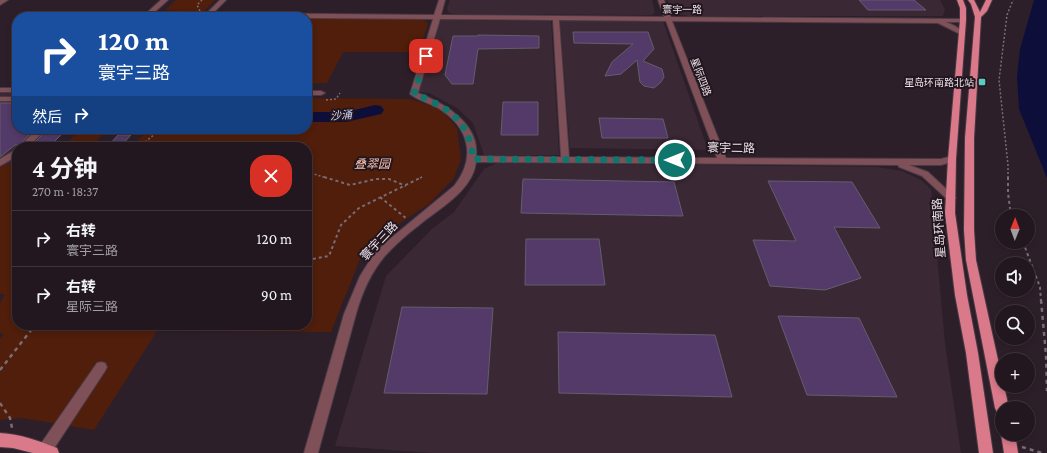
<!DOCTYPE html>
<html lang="zh">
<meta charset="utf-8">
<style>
body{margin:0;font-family:"Crimson Pro","Noto Sans SC",serif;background:#2e242c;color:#f1f3f6;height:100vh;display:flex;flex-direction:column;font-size:15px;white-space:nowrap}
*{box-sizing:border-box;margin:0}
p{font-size:13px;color:#a29fa4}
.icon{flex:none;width:22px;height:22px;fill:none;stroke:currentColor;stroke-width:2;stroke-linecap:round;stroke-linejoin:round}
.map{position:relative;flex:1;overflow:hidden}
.sheet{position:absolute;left:12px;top:142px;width:300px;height:188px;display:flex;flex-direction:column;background:#22171f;border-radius:16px;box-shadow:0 2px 6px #0003,0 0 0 1px #3f363d}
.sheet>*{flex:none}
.hud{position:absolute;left:12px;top:12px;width:300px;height:122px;border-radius:16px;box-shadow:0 2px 6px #0003,0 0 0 1px #3f363d;background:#1a4fa0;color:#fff;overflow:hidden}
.needle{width:26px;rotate:1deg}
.controls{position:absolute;left:995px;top:209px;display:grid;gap:8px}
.controls a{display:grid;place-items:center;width:40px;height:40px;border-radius:50%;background:#22171f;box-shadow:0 2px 6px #0003,0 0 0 1px #3f363d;font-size:20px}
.pin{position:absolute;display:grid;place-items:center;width:34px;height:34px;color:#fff;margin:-17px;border-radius:8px;box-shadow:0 2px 6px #0006}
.me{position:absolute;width:44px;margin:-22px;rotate:270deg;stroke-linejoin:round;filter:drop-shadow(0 0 3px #0008)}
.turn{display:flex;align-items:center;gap:14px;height:84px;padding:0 20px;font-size:18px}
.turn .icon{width:52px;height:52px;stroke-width:2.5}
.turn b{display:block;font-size:28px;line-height:34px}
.then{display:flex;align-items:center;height:38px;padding:0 20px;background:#0003;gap:8px;font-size:15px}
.round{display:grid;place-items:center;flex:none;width:42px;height:42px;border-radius:16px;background:#2e242c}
.headline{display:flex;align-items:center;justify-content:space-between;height:68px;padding:0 20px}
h1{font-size:24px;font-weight:700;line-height:30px}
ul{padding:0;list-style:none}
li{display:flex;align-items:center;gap:12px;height:56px;padding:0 20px;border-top:1px solid #3f363d}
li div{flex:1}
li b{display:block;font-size:15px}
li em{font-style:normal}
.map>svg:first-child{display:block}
</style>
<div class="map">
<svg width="1047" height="453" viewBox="0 0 1047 453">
<rect width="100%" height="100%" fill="#2d1f29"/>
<path fill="#3b2835" d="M450 0H652L655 13 651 15 454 14 449 13 447 9Z
M667 0H940L945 10 943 16H688L676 13 671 11Z
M440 20 551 21 559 155H484L473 123 457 108 429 93 419 92Z
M560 21H663L708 150 570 148Z
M0 93H17V129H53L33 147H17V161L0 167Z
M497 163 877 167 902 171 921 180 931 189 945 344 961 453H433L335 446 386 276 432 229 454 212 484 169Z"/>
<path fill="#501e0b" d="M176 0H215L198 17H174L181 11 165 10Z
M307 18 422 19 428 23 419 52H343L327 83H307Z
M307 98 410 99 441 109 457 128 461 159 454 178 429 204 386 232 362 254 331 332 157 331 94 430 22 418 0 420V339L4 334 0 333V303L5 294H0V167L17 161V325H307V147H132L148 129H307Z
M81 129H108L91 147H62Z"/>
<path fill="#0e0e3a" d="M1034 0H1047V178L1019 109 1017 77 1020 49Z"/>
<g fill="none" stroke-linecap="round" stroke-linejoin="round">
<path fill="#0e0e3a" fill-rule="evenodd" d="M375 105 381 106 384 110 381 114 346 122H307V112H346Z"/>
</g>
<path fill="#533a69" stroke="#645d6d" d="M859 0H914L926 10H868Z
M573 32H648L654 49 643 61 662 69 664 77 661 82 654 88 644 86 640 82 637 60 621 74 605 76 612 62 633 44 574 43Z
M478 35 539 36V48L478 49 473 84H452L445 75 453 36H478Z
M503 102H538V135H501Z
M0 103H17V129L34 130 19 145H15L0 157Z
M599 118 663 119 668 138H602Z
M47 130H66L51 145H32Z
M118 135H131L120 147H107Z
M523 179 674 182 683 216 521 213Z
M768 181 852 182 880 228 834 227 861 278 825 290 770 286 753 240 796 241Z
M526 239H599L605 285H525Z
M402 307 493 308 487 394 384 393Z
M778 316 859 318 897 397 807 395Z
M558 332 715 335 732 397 559 393Z"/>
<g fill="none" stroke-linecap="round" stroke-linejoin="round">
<g stroke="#483a44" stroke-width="2">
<path id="minor" d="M0 0H8L0 5Z
M161 0H168L149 17H142Z
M220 0H226L213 13 434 15 439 0H445L441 15 664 17 658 0H664L671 17 965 19V21L963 22H946L955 26 964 32V34L962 35 938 23 672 21 726 158 941 159 952 156 956 159 955 161 941 165H909L928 172 956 198 951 201 948 200 922 176 899 167 898 165 476 162C473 191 438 209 418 226 406 235 394 246 384 257 370 274 362 293 356 314L318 453H304L344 314 360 276 372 257 385 243 454 186C477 157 469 127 438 108 429 103 417 100 410 94L433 19 203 17ZM440 19 553 20 561 157 476 156C480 124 444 103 418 93ZM559 20 666 21 717 158 569 157Z
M0 88H17V92H0Z
M307 91H321L325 93 321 95H307Z
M0 97H17V101H0Z
M37 129H46L28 147H19Z
M17 149V156L0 166V159Z
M101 362 105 363 107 367 105 371 51 453H39L38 450 40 445 97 363Z"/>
</g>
<g stroke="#483a44" stroke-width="2">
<path id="major" d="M957 0H963L966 8V20L956 159 955 213 967 295 978 353 993 453H979L966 353 955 295 945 213 948 159 960 20V8Z
M968 0H974L980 12 986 0H992L987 11 981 17 974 138V230L976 260 1002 378V386H1004L1009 408H1002V414L997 412 995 408 966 260 964 230 965 138 975 17 971 4Z
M1002 432V434H1015L1018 453H1004L1001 434Z
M0 433C20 434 39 441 57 448L59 453H33L13 448 0 447Z"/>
</g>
<path stroke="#796c75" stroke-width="1.5" stroke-dasharray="2 2" stroke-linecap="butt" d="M200 11 197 5 202 0
M190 17 199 11
M326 100 336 99 340 93
M139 147 160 130 165 129
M307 172 327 178
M420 178 422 177
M1008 178V165L999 80 1007 15 1013 0"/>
<path stroke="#796c75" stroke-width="2" stroke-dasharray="3 3" stroke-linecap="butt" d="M324 177 350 185 376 179H389L406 186
M1008 177V193L1011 216
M380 197 407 219
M1023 242 1040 287 1041 301
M17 253 13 258V274L17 276
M307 260 329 256 341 225 359 208 422 177"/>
<path stroke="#796c75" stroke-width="2.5" stroke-dasharray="4 4" stroke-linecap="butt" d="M1041 300 1046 355 1047 391
M35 326 58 328 60 325
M0 370 35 325
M0 403 10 418 12 428
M1022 447 1042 453"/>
<use href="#minor" fill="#7f5058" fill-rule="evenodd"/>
<use href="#major" fill="#d9798a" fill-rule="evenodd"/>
</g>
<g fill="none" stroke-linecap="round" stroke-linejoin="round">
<path stroke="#0f766e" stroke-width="7" stroke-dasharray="0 12.6" d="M426 56 414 94C447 106 470 121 473 159L675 160"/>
</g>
<rect fill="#59cebe" stroke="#23161f" stroke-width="1.5" x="978" y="78" width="8" height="8" rx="2"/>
<g text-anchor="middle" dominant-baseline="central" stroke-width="4" stroke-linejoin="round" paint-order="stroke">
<g font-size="10" fill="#ece2e8" stroke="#23161f">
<text x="682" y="9">寰宇一路</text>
<text transform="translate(701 77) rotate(69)">星际四路</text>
</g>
<g font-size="10" fill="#ece2e8" stroke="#23161f" text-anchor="end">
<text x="974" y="82">星岛环南路北站</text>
</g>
<g font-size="11" font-style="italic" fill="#d0d7f7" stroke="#23161f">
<text transform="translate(341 115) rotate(-4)">沙涌</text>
</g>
<g font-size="12" fill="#ece2e8" stroke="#23161f">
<text transform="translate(731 148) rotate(1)">寰宇二路</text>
<text transform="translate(939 228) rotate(-94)">星岛环南路</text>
<text transform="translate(379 241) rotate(-47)">寰宇三路</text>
</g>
<g font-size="12" font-style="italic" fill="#f8c2b0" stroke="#23161f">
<text x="372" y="164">叠翠园</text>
</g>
</g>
</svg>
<div class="controls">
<a><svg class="needle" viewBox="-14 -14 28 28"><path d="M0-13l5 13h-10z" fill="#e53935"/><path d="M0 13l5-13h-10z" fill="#a29fa4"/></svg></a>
<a><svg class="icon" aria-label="sound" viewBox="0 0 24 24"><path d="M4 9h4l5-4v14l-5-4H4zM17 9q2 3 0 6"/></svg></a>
<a><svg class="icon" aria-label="search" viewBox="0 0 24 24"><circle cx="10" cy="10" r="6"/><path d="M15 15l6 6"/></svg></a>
<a>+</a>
<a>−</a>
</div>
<div class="pin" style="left:426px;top:56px;background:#d93025"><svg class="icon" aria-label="arrive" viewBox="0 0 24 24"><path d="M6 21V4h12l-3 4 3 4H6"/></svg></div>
<svg class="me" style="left:675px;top:160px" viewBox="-20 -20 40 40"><circle r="17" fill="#0f766e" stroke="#fff" stroke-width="3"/><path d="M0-11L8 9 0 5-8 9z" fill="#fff"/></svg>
<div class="hud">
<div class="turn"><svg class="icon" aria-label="right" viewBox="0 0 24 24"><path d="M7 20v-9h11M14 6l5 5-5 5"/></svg><div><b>120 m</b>寰宇三路</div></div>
<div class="then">然后<svg class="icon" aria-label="right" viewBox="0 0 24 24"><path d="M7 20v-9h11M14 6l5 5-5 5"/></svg></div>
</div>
<section class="sheet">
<div class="headline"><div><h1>4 分钟</h1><p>270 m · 18:37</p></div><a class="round" style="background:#d93025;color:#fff"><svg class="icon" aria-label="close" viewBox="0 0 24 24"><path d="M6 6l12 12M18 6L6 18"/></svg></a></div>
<ul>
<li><svg class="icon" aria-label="right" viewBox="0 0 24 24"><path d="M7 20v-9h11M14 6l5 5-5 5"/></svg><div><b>右转</b><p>寰宇三路</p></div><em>120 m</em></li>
<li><svg class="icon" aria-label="right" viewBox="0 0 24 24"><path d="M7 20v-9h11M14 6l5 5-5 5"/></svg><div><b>右转</b><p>星际三路</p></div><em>90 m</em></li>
</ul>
</section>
</div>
